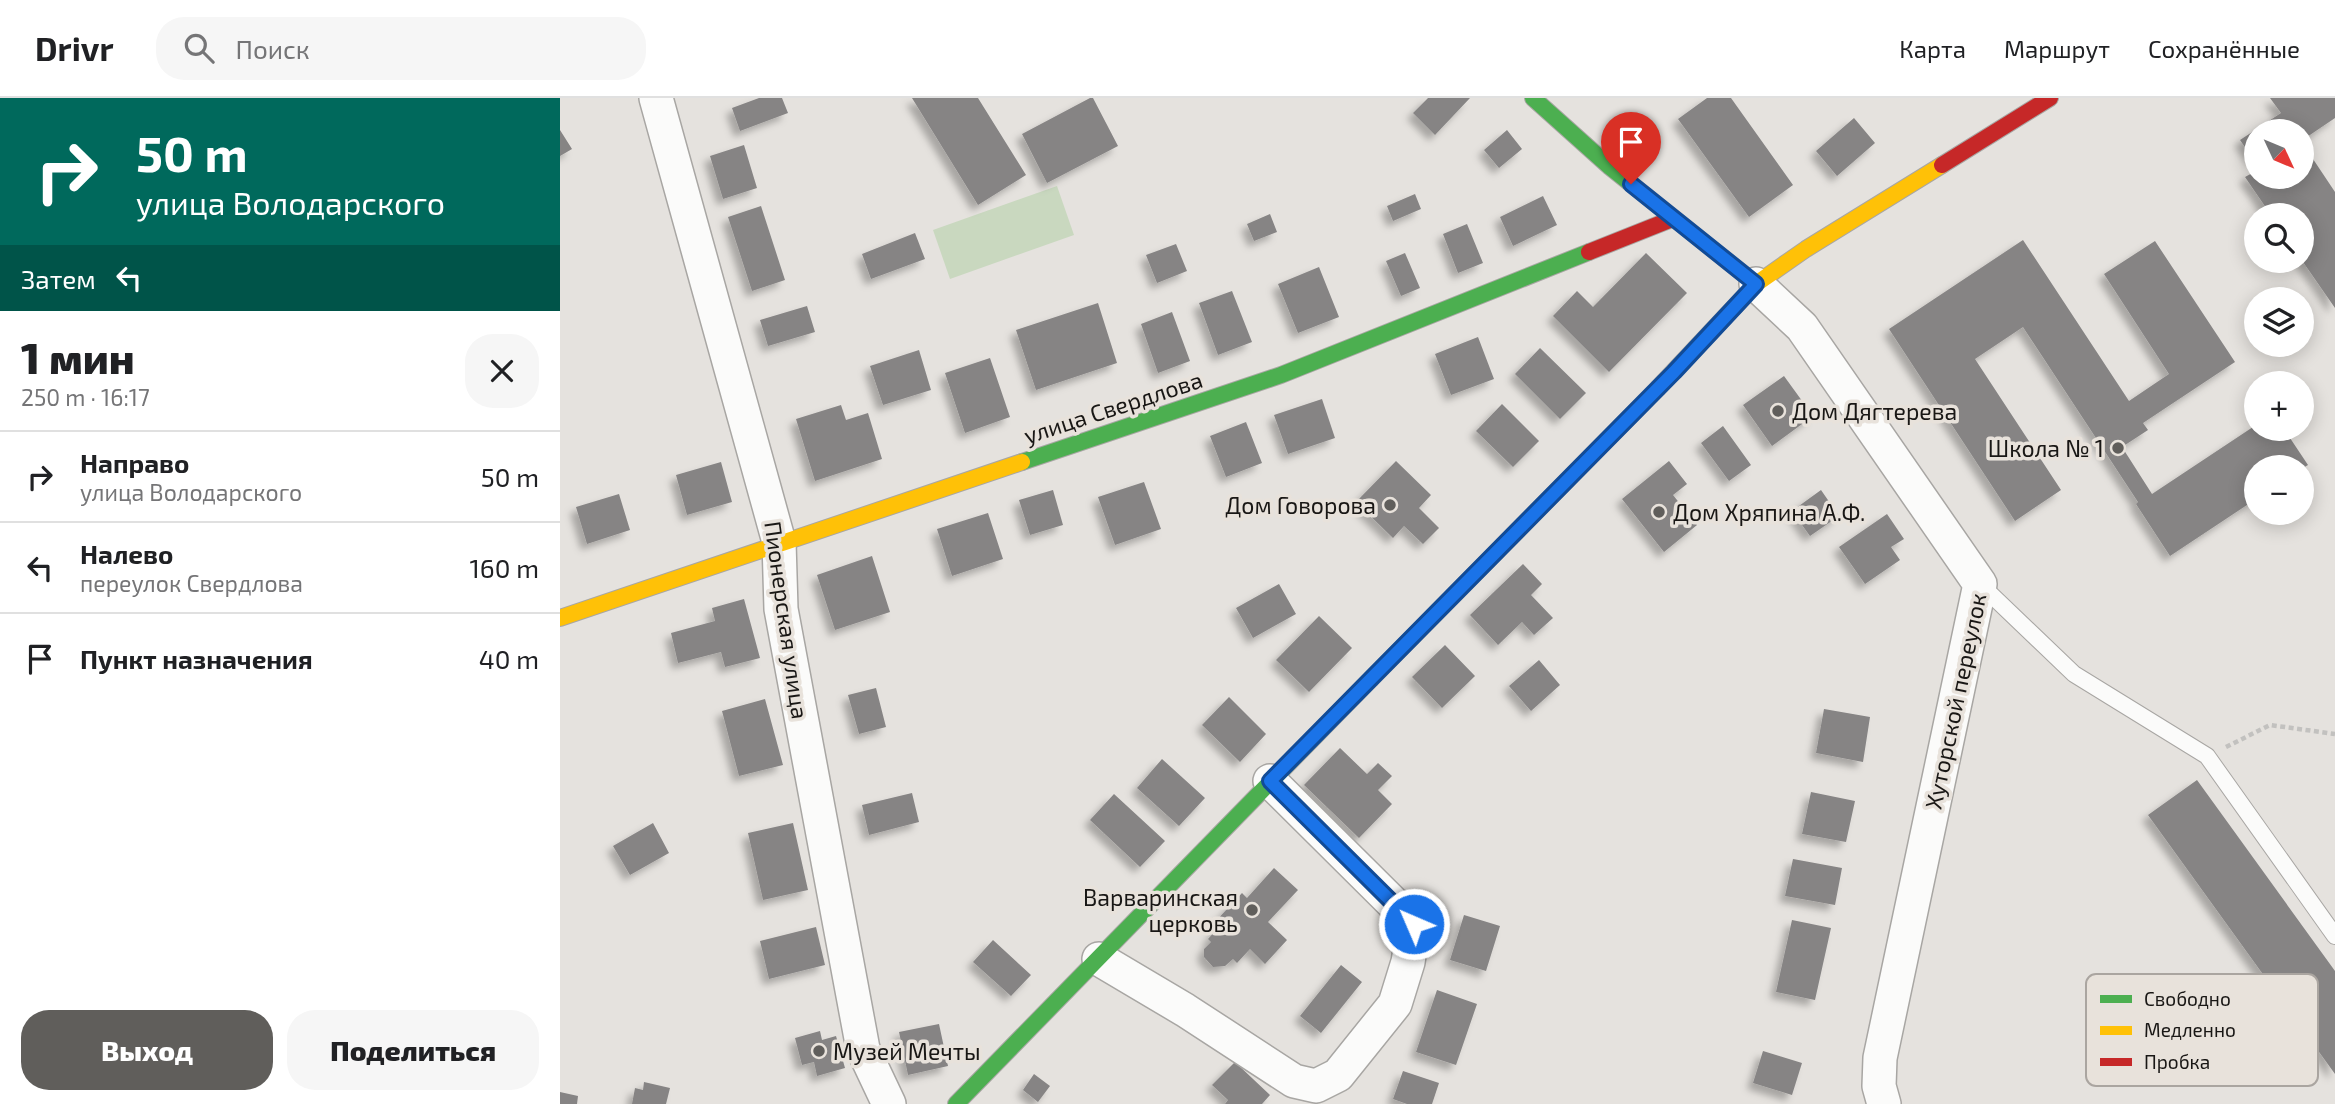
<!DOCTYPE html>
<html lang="ru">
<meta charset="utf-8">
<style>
body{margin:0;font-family:"Exo 2",sans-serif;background:#f6f6f6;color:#202124;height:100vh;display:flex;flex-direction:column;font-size:26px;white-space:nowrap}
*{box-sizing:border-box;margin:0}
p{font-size:23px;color:#757577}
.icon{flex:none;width:38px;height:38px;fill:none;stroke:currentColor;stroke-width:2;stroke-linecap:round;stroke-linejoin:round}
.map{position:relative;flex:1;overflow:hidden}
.details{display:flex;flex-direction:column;background:#fff;width:560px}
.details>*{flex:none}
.hud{background:#00695c;color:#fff;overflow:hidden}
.needle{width:46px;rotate:134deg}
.fabs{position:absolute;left:1684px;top:21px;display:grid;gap:14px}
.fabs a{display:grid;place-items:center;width:70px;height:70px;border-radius:50%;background:#fff;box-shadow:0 4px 18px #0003;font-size:35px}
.pin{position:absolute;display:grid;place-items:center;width:60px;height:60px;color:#fff;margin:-72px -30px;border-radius:50% 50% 50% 0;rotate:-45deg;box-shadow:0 0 7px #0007}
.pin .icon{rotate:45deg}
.me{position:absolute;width:77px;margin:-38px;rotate:315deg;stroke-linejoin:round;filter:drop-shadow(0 0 5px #0008)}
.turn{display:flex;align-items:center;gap:24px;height:147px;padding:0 21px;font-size:32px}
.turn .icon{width:91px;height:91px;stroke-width:2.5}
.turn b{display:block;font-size:49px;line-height:60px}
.then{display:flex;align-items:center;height:66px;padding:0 21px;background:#0003;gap:14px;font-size:26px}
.round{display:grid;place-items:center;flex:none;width:74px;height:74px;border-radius:28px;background:#f6f6f6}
.summary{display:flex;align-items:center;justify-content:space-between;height:119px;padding:0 21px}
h1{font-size:42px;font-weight:800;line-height:52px}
.cta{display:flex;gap:14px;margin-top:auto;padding:14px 21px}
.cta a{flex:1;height:80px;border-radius:28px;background:#605e5b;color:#fff;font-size:28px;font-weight:800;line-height:80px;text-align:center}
.cta a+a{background:#f6f6f6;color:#202124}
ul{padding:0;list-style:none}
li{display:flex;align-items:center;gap:21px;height:91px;padding:0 21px;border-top:2px solid #e0e0e0}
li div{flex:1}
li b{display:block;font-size:26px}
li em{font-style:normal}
header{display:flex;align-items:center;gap:42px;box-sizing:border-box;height:98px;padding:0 35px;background:#fff;border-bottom:2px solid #e0e0e0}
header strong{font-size:33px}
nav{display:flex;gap:38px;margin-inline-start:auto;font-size:24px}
.search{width:490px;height:63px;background:#f6f6f6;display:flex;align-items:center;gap:18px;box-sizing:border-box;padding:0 24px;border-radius:28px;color:#757577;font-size:26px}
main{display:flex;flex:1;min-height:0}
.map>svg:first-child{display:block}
</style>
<header>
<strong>Drivr</strong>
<div class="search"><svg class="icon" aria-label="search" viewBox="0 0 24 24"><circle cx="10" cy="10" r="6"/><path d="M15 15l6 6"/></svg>Поиск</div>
<nav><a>Карта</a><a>Маршрут</a><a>Сохранённые</a></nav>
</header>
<main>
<section class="details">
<div class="hud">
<div class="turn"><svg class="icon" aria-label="right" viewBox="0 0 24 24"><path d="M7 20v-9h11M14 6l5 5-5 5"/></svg><div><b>50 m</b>улица Володарского</div></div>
<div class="then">Затем<svg class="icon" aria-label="left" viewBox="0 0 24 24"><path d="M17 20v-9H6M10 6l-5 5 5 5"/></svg></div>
</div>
<div class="summary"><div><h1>1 мин</h1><p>250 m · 16:17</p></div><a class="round"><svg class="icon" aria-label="close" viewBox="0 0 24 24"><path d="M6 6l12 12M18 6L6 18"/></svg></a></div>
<ul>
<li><svg class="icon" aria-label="right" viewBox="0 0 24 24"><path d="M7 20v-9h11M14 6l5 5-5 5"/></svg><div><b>Направо</b><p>улица Володарского</p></div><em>50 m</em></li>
<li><svg class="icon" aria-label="left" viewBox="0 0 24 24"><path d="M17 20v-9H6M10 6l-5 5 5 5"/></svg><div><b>Налево</b><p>переулок Свердлова</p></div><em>160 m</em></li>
<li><svg class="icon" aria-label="arrive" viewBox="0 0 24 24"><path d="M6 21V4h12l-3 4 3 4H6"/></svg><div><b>Пункт назначения</b></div><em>40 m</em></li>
</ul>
<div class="cta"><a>Выход</a><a>Поделиться</a></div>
</section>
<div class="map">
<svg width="1775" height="1006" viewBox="0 0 1775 1006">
<defs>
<filter id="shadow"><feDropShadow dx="-6" dy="6" stdDeviation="3.5" flood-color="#0004"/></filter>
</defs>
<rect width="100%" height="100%" fill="#e5e2de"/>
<path fill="#c9d8bf" d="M497 88 514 137 390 181 373 132Z"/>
<path fill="#868484" filter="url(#shadow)" d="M199 0H222L228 15 180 33 172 10Z
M352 0H418L466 77 418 107Z
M530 0H533L558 48 487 85 462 36Z
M868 0H910L875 37 853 15Z
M1147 0H1171L1233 87 1189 119 1118 21Z
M1710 0H1775V20L1741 43V33H1696V65L1680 42 1721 15Z
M1294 20 1315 45 1277 78 1256 53Z
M0 32 12 51 0 58Z
M947 32 962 51 939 70 924 52Z
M1741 43 1775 94V210L1741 161V117H1711L1685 79 1696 73V79H1741Z
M184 47 197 90 163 101 150 58Z
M855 96 861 111 833 123 827 108Z
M983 98 997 127 953 148 940 119Z
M201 108 225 182 192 193 168 119Z
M710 116 717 134 694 143 687 126Z
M907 126 923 165 898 175 883 136Z
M355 135 365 161 311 181 302 156Z
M1463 142 1569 303 1609 276 1544 176 1595 143 1675 264 1583 325 1588 332 1562 349 1592 396 1696 327V331H1724L1748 367 1741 371V369H1696V401L1610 458 1576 406 1578 404 1463 229 1415 261 1501 392 1455 423 1329 231Z
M616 146 627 173 597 185 586 157Z
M845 155 860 190 841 198 826 163Z
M1086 155 1127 195 1049 274 993 218 1017 193 1033 209Z
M759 169 779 219 738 235 718 186Z
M672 193 692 244 658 257 639 205Z
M538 205 557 265 476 292 456 232Z
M247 208 255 234 208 248 200 222Z
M612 214 630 263 598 275 581 226Z
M918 239 934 281 891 297 875 256Z
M980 250 1026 295 1000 321 955 276Z
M359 252 371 292 323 307 310 268Z
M430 260 450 319 405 335 385 275Z
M1224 278 1253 318 1212 348 1183 307Z
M762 301 775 340 728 356 714 317Z
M942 306 979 343 953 369 916 333Z
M281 307 286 322 308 315 322 361 255 383 236 321Z
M686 324 702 365 666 379 650 338Z
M1163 328 1191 367 1169 383 1141 345Z
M836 363 871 397 859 410 879 430 863 446 844 428 833 440 796 404Z
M1109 363 1127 386 1113 397 1137 427 1104 454 1062 401Z
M161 364 172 404 127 417 116 377Z
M584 384 601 431 555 447 538 399Z
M493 392 503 427 470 437 459 402Z
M1261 392 1279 418 1250 438 1232 413Z
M59 396 70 432 27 446 16 409Z
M428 415 443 461 392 478 377 431Z
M1327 416 1344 441 1331 449 1340 462 1305 486 1279 449Z
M312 458 330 514 275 532 257 477Z
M963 466 982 486 971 497 993 520 974 537 962 524 938 547 910 517Z
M719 486 736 516 693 540 676 510Z
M184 501 200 560 165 569 161 554 118 565 111 535 155 523 152 510Z
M759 518 792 550 749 594 716 562Z
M885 547 915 578 882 610 852 579Z
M979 562 1000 587 971 613 949 588Z
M316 590 326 629 299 636 288 597Z
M669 599 706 636 680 664 642 627Z
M205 601 223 667 179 678 162 613Z
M1264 611 1310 619 1303 664 1256 655Z
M780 650 807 676 818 665 832 678 818 692 832 706 799 740 744 687Z
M602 661 645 700 619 728 577 690Z
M1637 682 1775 873V976L1588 717Z
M1251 694 1295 703 1286 744 1242 736Z
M352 695 359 724 309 737 302 707Z
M554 696 605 743 580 769 530 722Z
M93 725 109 755 70 777 53 748Z
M233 725 248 792 203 802 188 735Z
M1233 761 1282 770 1275 807 1225 798Z
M714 770 738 792 708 824 727 842 705 866 690 851 677 865 673 861 665 868 653 869 644 859V851L651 844 648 841 657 831 653 826 682 795 687 800Z
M904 817 940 828 926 873 890 862Z
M1232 822 1271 830 1255 902 1216 894Z
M256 829 265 867 209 881 200 843Z
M433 842 471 877 451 898 413 864Z
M781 867 802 884 761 935 740 918Z
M877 892 917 906 896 967 856 954Z
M379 926 388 968 348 977 339 934Z
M260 933 262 942 276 938 285 970 257 978 254 964 242 967 235 940Z
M1203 953 1242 965 1232 997 1193 985Z
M675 964 710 997 702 1006H665L668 1002 652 987Z
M843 973 879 985 872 1006H847L833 1001Z
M474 976 490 988 478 1004 463 992Z
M84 984 110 990 106 1006H72L75 990 83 992Z
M0 994 18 998 17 1006H0Z"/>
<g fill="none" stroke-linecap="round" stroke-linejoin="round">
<g stroke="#a8a6a3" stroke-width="18">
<path id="lane" d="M1420 486 1514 576 1647 658 1775 838"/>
</g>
<g stroke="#a8a6a3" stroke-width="36">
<path id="street" d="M96 0 219 444 221 511 303 951 329 1006
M1196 186 1242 229 1420 486 1320 960 1319 988 1324 1006
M539 861 625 912 734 983 756 988 778 977 835 906 848 864 854 826 710 683"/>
</g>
<g stroke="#a8a6a3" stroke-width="18">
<path id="fast" d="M973 0 1050 69 1196 186
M462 364 721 277 1029 154
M396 1006 811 581"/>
</g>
<g stroke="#a8a6a3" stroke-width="18">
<path id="slow" d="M1098 290 1196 186 1246 151 1382 67
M0 520 462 364"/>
</g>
<g stroke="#a8a6a3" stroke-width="18">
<path id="jam" d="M1382 67 1490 0
M1029 154 1112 121
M811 581 1098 290"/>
</g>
<path stroke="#c2c1bf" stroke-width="4.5" stroke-dasharray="5 3.5" stroke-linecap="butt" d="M1666 649 1710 627 1775 636"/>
<use href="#lane" stroke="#fbfbfa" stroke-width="16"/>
<use href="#street" stroke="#fbfbfa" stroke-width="33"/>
<use href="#fast" stroke="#4caf50" stroke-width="16"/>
<use href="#slow" stroke="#ffc107" stroke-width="16"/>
<use href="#jam" stroke="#c62828" stroke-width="16"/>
</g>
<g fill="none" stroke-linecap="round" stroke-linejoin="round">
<g stroke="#114b97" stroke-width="18">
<path id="route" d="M854 826 710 683 1114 274 1196 186 1071 86"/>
</g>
<use href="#route" stroke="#1a73e8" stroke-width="12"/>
</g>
<g fill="#605e5b" stroke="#e8e2db" stroke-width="2.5">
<circle cx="1218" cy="313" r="7"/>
<circle cx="1558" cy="350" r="7"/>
<circle cx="830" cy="407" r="7"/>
<circle cx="1099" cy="414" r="7"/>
<circle cx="692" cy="812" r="7"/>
<circle cx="259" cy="953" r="7"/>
</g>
<g text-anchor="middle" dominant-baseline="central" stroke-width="7" stroke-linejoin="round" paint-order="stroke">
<g font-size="23" fill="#191715" stroke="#e8e2db">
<text transform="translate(553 309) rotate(-18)">улица Свердлова</text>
<text transform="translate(227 522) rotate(82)">Пионерская улица</text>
<text transform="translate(1395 603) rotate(-78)">Хуторской переулок</text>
</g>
<g font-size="23" fill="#191715" stroke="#e8e2db" text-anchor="start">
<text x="1232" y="313">Дом Дягтерева</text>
<text x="1544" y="350" text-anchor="end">Школа № 1</text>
<text x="816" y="407" text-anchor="end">Дом Говорова</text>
<text x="1113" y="414">Дом Хряпина А.Ф.</text>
<text x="678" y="799" text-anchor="end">Варваринская<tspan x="678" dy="26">церковь</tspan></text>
<text x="273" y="953">Музей Мечты</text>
</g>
</g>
<rect x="1526" y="876" width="232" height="112" rx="10" fill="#e8e2db" stroke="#aaa5a0" stroke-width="2"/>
<rect x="1540" y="897" width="32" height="8" fill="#4caf50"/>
<rect x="1540" y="928" width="32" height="9" fill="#ffc107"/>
<rect x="1540" y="960" width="32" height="8" fill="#c62828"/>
<g font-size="19" fill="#191715">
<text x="1584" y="908">Свободно</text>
<text x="1584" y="939">Медленно</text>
<text x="1584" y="971">Пробка</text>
</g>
</svg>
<div class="fabs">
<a><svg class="needle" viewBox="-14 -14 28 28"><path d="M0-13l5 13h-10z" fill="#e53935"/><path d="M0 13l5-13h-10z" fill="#757577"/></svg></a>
<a><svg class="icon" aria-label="search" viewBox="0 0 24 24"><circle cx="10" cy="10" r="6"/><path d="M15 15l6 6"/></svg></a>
<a><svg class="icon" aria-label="layers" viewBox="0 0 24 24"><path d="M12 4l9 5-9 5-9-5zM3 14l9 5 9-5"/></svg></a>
<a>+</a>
<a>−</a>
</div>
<div class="pin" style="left:1071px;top:86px;background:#d93025"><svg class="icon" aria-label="arrive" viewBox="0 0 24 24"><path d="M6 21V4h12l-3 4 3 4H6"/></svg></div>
<svg class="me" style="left:854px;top:826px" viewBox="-20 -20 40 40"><circle r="17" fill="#1a73e8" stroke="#fff" stroke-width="3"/><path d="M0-11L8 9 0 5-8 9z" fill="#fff"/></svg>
</div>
</main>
